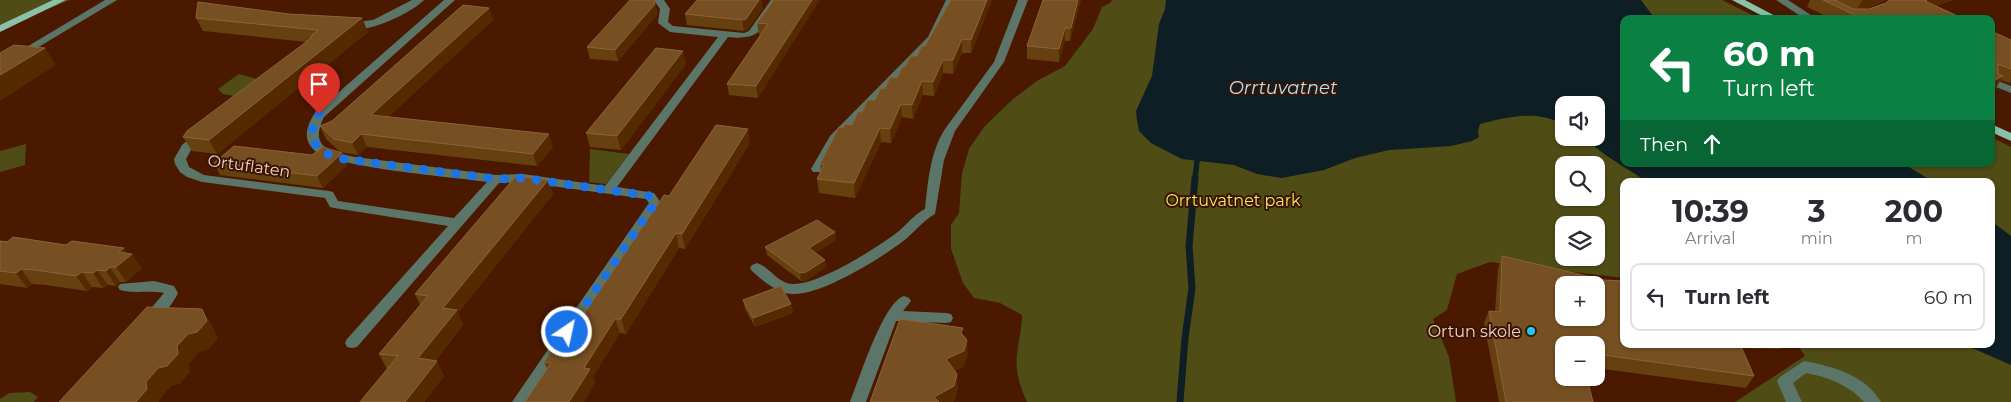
<!DOCTYPE html>
<meta charset="utf-8">
<style>
body{margin:0;font-family:Montserrat,sans-serif;background:#f7f7f7;color:#2b2b33;height:100vh;display:flex;flex-direction:column;font-size:19px;white-space:nowrap}
*{box-sizing:border-box;margin:0}
p{font-size:16px;color:#7c7c81}
.icon{flex:none;width:28px;height:28px;fill:none;stroke:currentColor;stroke-width:2;stroke-linecap:round;stroke-linejoin:round}
.map{position:relative;flex:1;overflow:hidden}
.details{position:absolute;left:1620px;top:178px;width:375px;height:170px;display:flex;flex-direction:column;background:#fff;border-radius:10px;box-shadow:0 1px 4px #0004}
.details>*{flex:none}
.banner{position:absolute;left:1620px;top:15px;width:375px;height:152px;border-radius:10px;box-shadow:0 1px 4px #0004;background:#0b8043;color:#fff;overflow:hidden}
.tools{position:absolute;left:1555px;top:96px;display:grid;gap:10px}
.tools a{display:grid;place-items:center;width:50px;height:50px;border-radius:10px;background:#fff;box-shadow:0 1px 4px #0004;font-size:25px}
.pin{position:absolute;display:grid;place-items:center;width:42px;height:42px;color:#fff;margin:-51px -21px;border-radius:50% 50% 50% 0;rotate:-45deg;box-shadow:0 0 5px #0007}
.pin .icon{rotate:45deg}
.me{position:absolute;width:55px;margin:-28px;rotate:34deg;stroke-linejoin:round;filter:drop-shadow(0 0 4px #0008)}
.turn{display:flex;align-items:center;gap:18px;height:105px;padding:0 20px;font-size:22px}
.turn .icon{width:65px;height:65px;stroke-width:2.5}
.turn b{display:block;font-size:35px;line-height:42px}
.then{display:flex;align-items:center;height:48px;padding:0 20px;background:#0003;gap:10px;font-size:19px}
.eta{display:flex;justify-content:space-evenly;align-items:center;height:85px;text-align:center}
.eta b{font-size:30px;font-weight:700;line-height:35px}
ul{padding:0;list-style:none}
li{display:flex;align-items:center;gap:15px;height:68px;margin:0 10px 8px;padding:0 10px;border:2px solid #e1e1e2;border-radius:10px}
li div{flex:1}
li b{display:block;font-size:19px}
li em{font-style:normal}
.map>svg:first-child{display:block}
</style>
<div class="map">
<svg width="2011" height="402" viewBox="0 0 2011 402">
<rect width="100%" height="100%" fill="#4a1900"/>
<path fill="#4f4c16" fill-rule="evenodd" d="M0 0H70L0 29Z
M1112 0H1722L1760 19H1624V164H1991V137L2011 147V402H1735L1805 356 1797 344H1991V181H1624V278L1490 262 1457 274 1447 310 1433 319 1449 357 1456 402H1027C1020 387 1015 372 1017 355 1018 341 1022 330 1022 315L1000 303 974 298 963 283 951 249V225L959 213 962 173 969 149 984 127 1013 99 1037 81 1065 66 1093 29 1102 7 1110 3ZM1564 105H1596V138H1564ZM1564 165H1596V198H1564ZM1564 225H1596V258H1564Z
M239 74 257 79 234 96 223 94 218 89Z
M26 144 25 165 0 172V151Z
M590 149 629 154 606 184 589 182Z
M30 392 38 397 34 402H0V399L9 393Z"/>
<path fill="#0d1e25" d="M1166 0H1641L1655 19H1624V164H1904L1932 181H1646L1607 156 1583 138H1596V105H1564V125C1537 109 1508 117 1480 124L1478 131 1479 137 1472 141 1451 146 1389 150 1355 158 1324 170 1282 178 1257 174 1234 165 1182 159 1151 143 1139 131 1137 120 1136 111 1152 76 1159 24 1165 9Z
M1991 221 2011 236V365L1963 344H1991Z"/>
<g fill="none" stroke-linecap="round" stroke-linejoin="round">
<path stroke="#0d1e25" stroke-width="5.5" d="M1195 179 1197 161"/>
<path stroke="#0d1e25" stroke-width="7" d="M1180 402 1185 338 1192 288 1189 246 1195 178"/>
<path fill="#5b7669" fill-rule="evenodd" d="M105 0H117L0 70V63Z
M412 0H424C412 13 358 39 343 26L348 23 373 20Z
M444 0H455L324 117C309 147 329 152 355 157L496 175 523 174 605 186 718 37 670 32 658 23 660 9 654 0H664L670 9 668 22 673 26 744 33 749 31 771 0H781C762 27 763 41 728 37L617 187 654 193 661 203 575 331H565L563 327 649 203 646 199 523 182 499 183 357 347 352 348 347 347 345 343 347 339 448 226 334 208 330 207 325 198 202 182 187 177 180 172 175 164 174 159 182 145 196 133 200 132 206 135 191 150 186 159 189 167 204 175 329 191 333 192 338 201 454 218 487 182C455 177 334 168 314 150 302 139 307 125 315 113Z
M946 0H956L936 40 839 140 821 172H813L811 169 830 136 928 37Z
M1018 0H1028L1004 62 955 131 944 160 935 214C924 220 916 230 906 239 883 257 821 296 792 294 776 292 763 281 752 271L750 268 752 265 757 263C770 267 778 284 793 284 818 285 875 249 895 234 906 226 913 215 925 209 928 182 930 152 945 129L994 62Z
M1776 0H1788L1817 19H1805Z
M1991 78 2011 86V93L1991 85Z
M154 281 174 286 178 293C173 304 157 326 144 323L142 319 164 293C150 290 134 294 120 290L118 287 120 284Z
M904 296 909 298 911 301 903 311 946 313 951 314 953 318 951 322 946 323 896 321 866 402H850C859 380 883 302 904 296Z
M554 347 559 348 561 352 528 402H512L549 348Z
M1804 361C1831 366 1866 375 1881 402H1864C1849 385 1828 377 1806 373L1793 383 1802 402H1786L1777 381 1780 377Z"/>
<path fill="#89c2a8" fill-rule="evenodd" d="M53 0H66L0 32V25Z
M1732 0H1745L1781 19H1768Z
M1991 124 2011 133V141L1991 132Z"/>
</g>
<path fill="#67400f" d="M774 0 758 98 729 95 727 84 761 34H759L757 23Z
M951 0H992L971 53H962L953 74 943 73 934 96 923 95 913 119 902 117 891 143 881 142 855 198 819 193 817 179 821 171 820 164 843 128 852 125 862 112 875 100 885 89 897 78 905 67 917 56 925 46Z
M1081 0 1070 41H1065L1059 62 1027 59V46Z
M1810 0H1886L1865 9H1869L1886 3 1889 0H1953L1936 6 1964 19H1832L1807 7Z
M656 7 657 15 618 61 590 59 587 47Z
M489 8 493 20 388 117 553 147 537 166 367 147 358 155 340 152 326 139 320 126 332 121Z
M763 8 748 29 744 31 687 25 685 14Z
M289 14 362 18 368 32 217 154 192 151 183 137 307 42 203 31 196 18Z
M1991 31 2011 40V82L2009 83 2001 80 1995 89 1991 90Z
M686 64 621 150 590 147 586 133Z
M750 143 685 249 679 248 626 334 620 333 593 377 595 384 547 369 544 362 584 314Z
M342 153 348 164 323 188 220 175 214 163Z
M548 180 553 194 458 313 463 325 435 361 444 376 424 402H360L387 369 379 354 420 305 415 294Z
M836 240 815 253 826 267 807 280 801 281 767 255 765 247Z
M0 241 66 245 127 253 142 268 126 282H120L116 286 108 285 103 288 92 287 87 291 46 285 32 284 27 288 0 284Z
M1502 256 1624 344H1783L1780 349 1742 348 1754 376 1746 388 1596 368V345H1564L1593 402H1499L1484 323 1489 311 1495 312 1498 269Z
M743 300 791 304 793 313 755 327 745 309Z"/>
<path fill="#552a01" d="M654 0 656 7 657 15 618 61 615 50Z
M759 0H762L763 8 748 29 744 31 742 20Z
M812 0H820L758 98 756 86Z
M987 0H992L971 53V40Z
M1078 0H1081L1070 41 1071 28Z
M1862 0H1886L1855 13Z
M1927 0H1953L1918 12 1925 1Z
M489 8 493 20 377 127 371 115Z
M362 18 368 32 217 154 209 140Z
M1065 28V41L1059 62V49Z
M962 39V53L953 74V60Z
M45 48 56 65 0 101V75Z
M683 51 686 64 621 150 617 136Z
M943 60V73L934 96 933 82Z
M2003 76 1995 89 1991 90V85L1995 80Z
M922 81 923 95 913 119 912 105Z
M901 104 902 117 891 143 890 129Z
M880 128 881 142 855 198 854 183Z
M748 129 750 143 685 249 682 234Z
M361 134 367 147 358 155 352 143Z
M549 134 553 147 537 166 533 154Z
M342 153 348 164 323 188 317 176Z
M548 180 553 194 458 313 463 325 425 373 418 358 443 308Z
M835 232 836 240 810 256 809 248Z
M676 233 679 248 626 334 621 319Z
M124 248 129 256 132 254 142 268 126 282 116 267 119 252Z
M825 260 826 267 807 280 801 281 800 273Z
M110 267 120 282 116 286 106 271Z
M21 269 32 284 27 288 16 273Z
M97 270 108 285 103 288 93 273Z
M82 272 92 287 87 291 76 276Z
M791 304 793 313 755 327 753 318Z
M202 309 213 327 218 339 208 350 199 352 189 364 190 372 180 384 171 386 159 400V402H136L146 382 177 346Z
M615 319 620 333 593 377 595 384 584 402H569L584 368Z
M967 340 968 355 964 367 947 375 946 359Z
M437 361 444 376 424 402H405Z
M957 374 958 389 955 401 953 402H934V397Z"/>
<path fill="#765022" stroke="#8a643b" fill-rule="evenodd" d="M630 0H654L655 4 615 50 587 47Z
M697 0H759L746 19 742 20 685 14Z
M774 0H812L756 86 727 84 768 24 757 23Z
M951 0H987L971 40 962 39 953 60H943L933 82 922 81 912 105 901 104 890 129 880 128 854 183 817 179 824 165 820 164 839 127 843 128 845 124 852 125 858 112H862L868 100H875L881 88 885 89 890 77 897 78 902 67H905L911 56H917L922 46H925Z
M1043 0H1078L1071 28H1065L1059 49 1027 46Z
M1823 0H1835L1853 9H1869L1886 3 1889 0H1927L1925 1 1964 19H1863Z
M198 2 289 14 362 18 209 140 183 137 187 131 310 39 312 35 318 30 196 18Z
M463 5 489 8 371 115 549 134 533 154 361 134 352 143 349 142 334 139 320 126 332 121Z
M1991 31 2011 40V69L1998 64V74L2003 76 1995 80 1991 78Z
M14 45 45 48 0 75V53Z
M656 48 683 51 617 136 586 133Z
M716 125 748 129 682 234 676 233 621 319H615L584 368 590 369 569 402H525L551 363 544 362 577 314H584L664 195 669 196Z
M234 146 312 155 323 147 342 153 317 176 214 163Z
M516 176 548 180 443 308 457 310 418 358 437 361 405 402H360L398 356 379 354 428 296 415 294Z
M817 220 835 232 809 248 825 260 806 272 800 273 765 247Z
M13 237 66 245 72 241 124 248 119 252 132 254 116 267H110L106 271 97 270 93 273 82 272 76 276 35 270 21 269 16 273 0 271V241L7 242Z
M1502 256 1604 280 1624 281V344H1740L1754 376 1596 354V345H1564V378H1587L1593 402H1506L1489 311 1500 312ZM1564 285H1596V318H1564Z
M781 286 791 304 753 318 743 300Z
M147 307 202 309 207 321 197 332 188 334 177 346 178 354 167 366 158 368 146 382 147 389 136 402H59Z
M900 319 963 328 961 333 967 340 964 351 946 359 957 374 954 386 934 397 939 402H870Z"/>
<g fill="none" stroke-linecap="round" stroke-linejoin="round">
<path stroke="#1a73e8" stroke-width="9" stroke-dasharray="0 16.2" d="M319 114C305 137 313 148 336 158L496 179 523 178 650 196 655 203 567 332"/>
</g>
<circle fill="#1cc9fc" stroke="#391402" stroke-width="2" cx="1531" cy="331" r="5"/>
<g text-anchor="middle" dominant-baseline="central" stroke-width="4" stroke-linejoin="round" paint-order="stroke">
<g font-size="16" fill="#f2d2c3" stroke="#391402">
<text transform="translate(249 166) rotate(8)">Ortuflaten</text>
</g>
<g font-size="16" fill="#f4e959" stroke="#391402">
<text x="1233" y="200">Orrtuvatnet park</text>
</g>
<g font-size="16" fill="#f2d2c3" stroke="#391402" text-anchor="end">
<text x="1521" y="331">Ortun skole</text>
</g>
<g font-size="18" font-style="italic" fill="#aae2f9" stroke="#391402">
<text x="1283" y="88">Orrtuvatnet</text>
</g>
</g>
</svg>
<div class="tools">
<a><svg class="icon" aria-label="sound" viewBox="0 0 24 24"><path d="M4 9h4l5-4v14l-5-4H4zM17 9q2 3 0 6"/></svg></a>
<a><svg class="icon" aria-label="search" viewBox="0 0 24 24"><circle cx="10" cy="10" r="6"/><path d="M15 15l6 6"/></svg></a>
<a><svg class="icon" aria-label="layers" viewBox="0 0 24 24"><path d="M12 4l9 5-9 5-9-5zM3 14l9 5 9-5"/></svg></a>
<a>+</a>
<a>−</a>
</div>
<div class="pin" style="left:319px;top:114px;background:#d93025"><svg class="icon" aria-label="arrive" viewBox="0 0 24 24"><path d="M6 21V4h12l-3 4 3 4H6"/></svg></div>
<svg class="me" style="left:567px;top:332px" viewBox="-20 -20 40 40"><circle r="17" fill="#1a73e8" stroke="#fff" stroke-width="3"/><path d="M0-11L8 9 0 5-8 9z" fill="#fff"/></svg>
<div class="banner">
<div class="turn"><svg class="icon" aria-label="left" viewBox="0 0 24 24"><path d="M17 20v-9H6M10 6l-5 5 5 5"/></svg><div><b>60 m</b>Turn left</div></div>
<div class="then">Then<svg class="icon" aria-label="ahead" viewBox="0 0 24 24"><path d="M12 20V5M6 11l6-6 6 6"/></svg></div>
</div>
<section class="details">
<div class="eta">
<div><b>10:39</b><p>Arrival</p></div>
<div><b>3</b><p>min</p></div>
<div><b>200</b><p>m</p></div>
</div>
<ul>
<li><svg class="icon" aria-label="left" viewBox="0 0 24 24"><path d="M17 20v-9H6M10 6l-5 5 5 5"/></svg><div><b>Turn left</b></div><em>60 m</em></li>
</ul>
</section>
</div>
